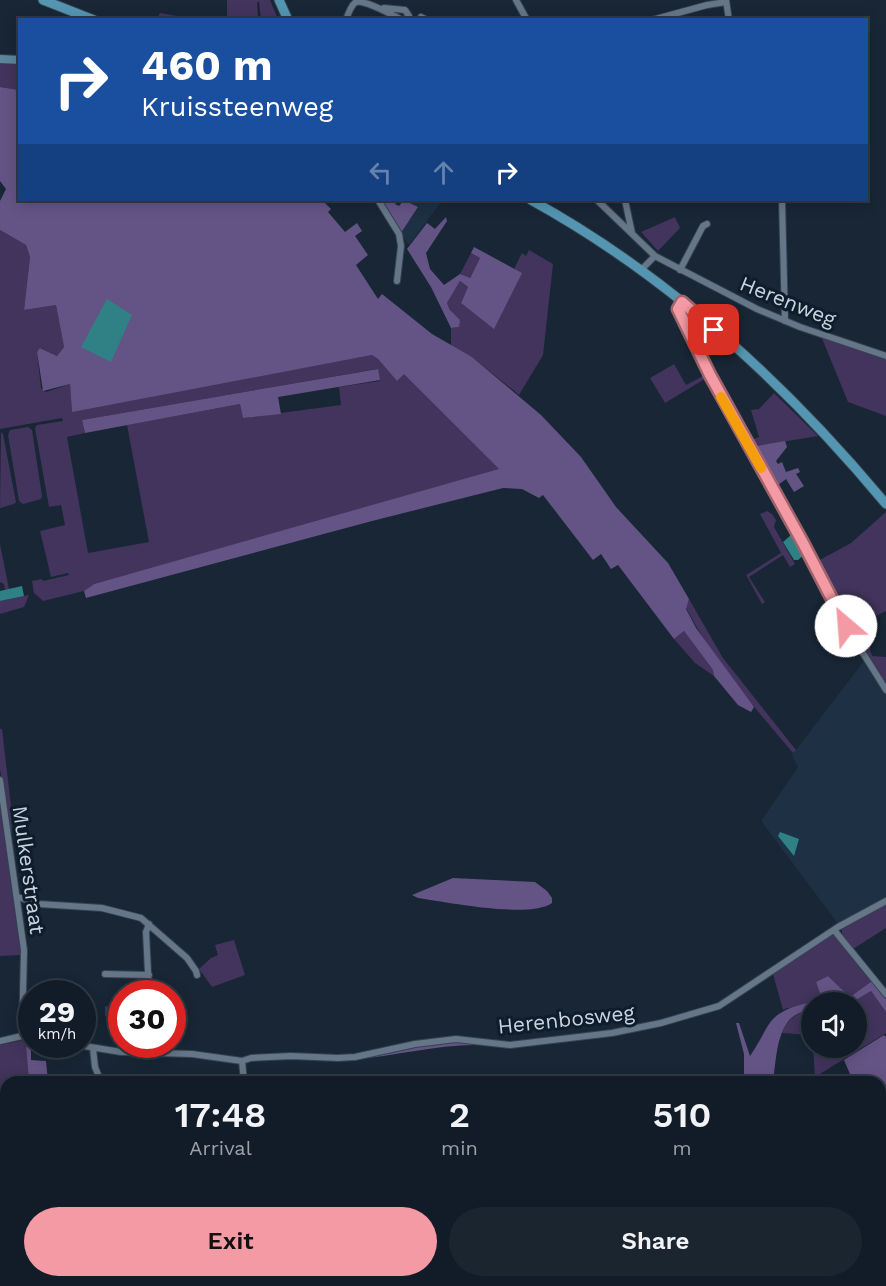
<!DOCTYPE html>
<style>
body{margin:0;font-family:"Work Sans",sans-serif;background:#1b2530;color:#f1f3f6;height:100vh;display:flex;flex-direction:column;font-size:22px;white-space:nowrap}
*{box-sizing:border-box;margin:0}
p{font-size:20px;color:#9ca1a8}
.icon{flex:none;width:33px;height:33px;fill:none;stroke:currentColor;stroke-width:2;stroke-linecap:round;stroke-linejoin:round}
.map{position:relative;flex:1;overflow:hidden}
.drawer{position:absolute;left:0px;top:1076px;width:886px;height:212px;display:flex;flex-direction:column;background:#121c28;border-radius:18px 18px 0 0;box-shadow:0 3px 15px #0003,0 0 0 2px #313a45}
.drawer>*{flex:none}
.hud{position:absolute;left:18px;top:18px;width:850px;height:183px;border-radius:0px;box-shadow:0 3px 15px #0003,0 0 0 2px #313a45;background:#1a4fa0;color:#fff;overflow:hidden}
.controls{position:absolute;left:801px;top:992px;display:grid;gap:12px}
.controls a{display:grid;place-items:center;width:66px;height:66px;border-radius:50%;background:#121c28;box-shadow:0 3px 15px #0003,0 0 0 2px #313a45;font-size:30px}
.speed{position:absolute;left:18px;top:980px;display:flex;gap:12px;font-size:30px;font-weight:700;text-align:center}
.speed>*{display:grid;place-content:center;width:78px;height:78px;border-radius:50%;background:#121c28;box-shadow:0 3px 15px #0003,0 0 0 2px #313a45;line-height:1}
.speed small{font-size:15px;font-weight:400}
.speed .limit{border:9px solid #d22;background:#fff;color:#111}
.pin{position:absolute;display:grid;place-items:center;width:51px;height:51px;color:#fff;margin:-26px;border-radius:12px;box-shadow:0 3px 9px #0006}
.me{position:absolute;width:66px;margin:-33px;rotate:333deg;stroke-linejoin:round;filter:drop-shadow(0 0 4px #0008)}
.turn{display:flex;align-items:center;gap:21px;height:126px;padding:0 24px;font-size:27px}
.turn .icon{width:78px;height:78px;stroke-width:2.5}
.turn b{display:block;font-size:42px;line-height:51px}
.lanes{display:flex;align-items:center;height:57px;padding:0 24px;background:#0003;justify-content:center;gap:30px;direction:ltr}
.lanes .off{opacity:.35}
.eta{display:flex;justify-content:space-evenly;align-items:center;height:102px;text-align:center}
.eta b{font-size:36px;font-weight:600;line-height:42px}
.action{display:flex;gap:12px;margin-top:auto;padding:12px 24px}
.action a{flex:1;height:69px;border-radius:36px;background:#f49aa5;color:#111;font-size:24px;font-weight:600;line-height:69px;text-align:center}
.action a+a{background:#1b2530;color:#f1f3f6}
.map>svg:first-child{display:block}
</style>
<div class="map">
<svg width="886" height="1286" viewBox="0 0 886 1286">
<rect width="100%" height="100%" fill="#182635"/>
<path fill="#1d3044" d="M411 200H448L446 204 441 202 409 245 401 233 418 208 410 202Z
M864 661 886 693V900L839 925 761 821 798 767 792 755Z"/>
<path fill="#42345c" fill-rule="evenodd" d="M227 0H270L278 19H261L259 1 257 3 258 19 227 18Z
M160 13 177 16 208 18 157 19Z
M0 64H19V90L0 87Z
M675 217 680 228 658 251 641 232Z
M0 230 26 245 30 257 24 310 56 305 64 347 57 356 41 348 37 352 41 388 46 392 70 384 72 411 372 355 378 359 397 381 404 373 500 470 94 584 84 591 43 601 34 593 32 581 42 579 43 581 69 575 68 573 51 577 40 531 65 525 61 505 49 507 35 428 37 425 63 421 62 418 0 429ZM377 369 380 381 339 387 341 405 243 418 240 404 127 425 149 542 88 553 67 437 85 433 82 420Z
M529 250 553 264 543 355 519 395 472 357 454 348 451 344V328L459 327 447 303 460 281 468 287 461 303 494 328 521 273 514 269 522 253 526 256Z
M471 253 480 258 469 279 460 274Z
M821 336 886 358V416L848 402Z
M674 364 686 385 707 374 708 377 665 403 650 378Z
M774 393 818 436 751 447 748 441 759 437 751 410 759 409Z
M28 427 32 430 42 496 41 499 23 504 19 501 8 435 10 430Z
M1 432 3 434 16 502 14 504 0 508Z
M767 511 772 514 776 520 774 527 795 564 790 567 783 555 749 577 765 602 762 604 746 575 781 553 760 514Z
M886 512V611L851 629 816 562 851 543Z
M0 544 9 589 5 590 4 584 0 582Z
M29 595 24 607 0 614V601Z
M689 599 723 658 796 750 793 753C755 708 714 662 686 608Z
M684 631 713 670 714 676 695 663 674 639Z
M869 646 872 656 886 657V682L883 683 862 648Z
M0 729H2L11 806 12 836 0 769Z
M0 806 21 955 0 956Z
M886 904V928L853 949 842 936V929Z
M832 935 835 936 872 981 850 997 828 976 816 982 823 1002H812L811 1035 782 1033C786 1022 792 1017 802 1012L787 1008 783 1010 773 974Z
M234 940 245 975 212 987 199 969 211 958 218 955 215 945Z
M871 991 886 1012V1033L815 1077 813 1047H856V1002H853Z
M105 1006 118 1007V1009L121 1007V1017L105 1016Z
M30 1039 31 1046 26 1047 29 1081 6 1082V1124L0 1125V1045Z
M886 1108V1220H881V1110Z
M715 1281H771L772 1286H716Z"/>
<path fill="#645485" d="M0 87 19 90 20 200H322L331 209 328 212 345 232 357 223 362 231 355 236 368 255 356 265 378 299 382 294 432 334 472 357 541 415 581 457 616 507 668 563 689 599 686 609 696 628 754 707 751 712 738 705 714 676 713 670 684 631 674 639 618 565 611 569 601 554 593 560 543 495 539 498 522 489 503 488 372 521 86 598 84 591 94 584 499 469 404 374 397 381 378 359 372 355 72 412 70 384 43 391 37 352 40 348 57 356 64 347 56 305 24 310 30 257 26 245 0 230V201L6 189 0 181Z
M380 200H398L395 204 399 206 404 200 418 207 401 233Z
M446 217 447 221 426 253 430 269 444 285 460 274 470 278 480 258 471 253 474 247 522 273 494 329 461 303 468 287 460 281 447 303 450 310 460 320 459 327 451 328 431 287 407 249 427 223 435 229Z
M378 369 380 380 278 397 281 414 243 418 240 404 85 433 82 420Z
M785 441 787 447 776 461 778 464 782 462 786 472 798 468 800 472 796 474 804 486 794 492 786 479 774 488 751 447Z
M453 878 535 882 547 891 552 898V903C530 919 446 902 418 898L412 895Z
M828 976 850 997 872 981 886 999V1012L871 991 853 1002H823L816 982Z
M808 1003V1011C776 1014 777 1057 773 1081H717L744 1075V1054L736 1023H739L750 1056C772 1024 765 1013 808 1003Z
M884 1035 886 1037V1108L881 1110 880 1082 853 1081 844 1060Z
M458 1041 480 1045C438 1044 397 1056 355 1059L404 1048Z
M31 1046V1060L46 1061 48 1081H29L26 1047Z
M771 1281H836L837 1286H772Z"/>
<path fill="#2f8186" d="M107 299 132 315 111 362 81 347Z
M791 535H795L805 554 798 560H794L783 542Z
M22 586 24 596 0 601V591Z
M780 832 799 839 794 856 778 836Z"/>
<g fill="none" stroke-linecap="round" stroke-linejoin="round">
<g stroke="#37424e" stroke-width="8">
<path id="street" d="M516 0 527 20
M726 0 729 20
M384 8 405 10 409 16 404 20
M421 17 427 20
M346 20C348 14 351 5 356 2 366 0 392 15 402 20
M652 20 707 5 726 2
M378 200 399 234 401 246 397 281
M597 200 655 256 757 309 800 327 886 356
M625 200 632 233
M782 200 785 321
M641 270 655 256
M680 270 703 226 707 224
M682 302 678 309 722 398 803 543 846 626 886 690
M0 780 24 950 22 1036
M18 897 39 904 102 908 141 918 187 958 196 971 197 975
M834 930 886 994
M105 974 149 975
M149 993 146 932 149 924
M0 1041 22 1036 32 1037
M72 1044 121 1052 192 1054 242 1061 251 1058 291 1056 338 1058 355 1057 415 1044 456 1039 510 1045 612 1033 661 1023 719 1006 838 927 886 901
M93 1049 95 1067 101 1082
M242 1061 244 1082
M278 1281 279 1286
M714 1281 715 1286"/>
</g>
<g stroke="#37424e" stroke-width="10">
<path id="secondary" d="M0 59 20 60"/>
</g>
<g stroke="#37424e" stroke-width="11">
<path id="primary" d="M43 0 94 20
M279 0 288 20
M531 200C667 275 787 385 886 504"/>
</g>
<use href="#street" stroke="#657688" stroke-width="6"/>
<use href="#secondary" stroke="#5c869d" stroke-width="8"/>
<use href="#primary" stroke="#5495b1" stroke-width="9"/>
</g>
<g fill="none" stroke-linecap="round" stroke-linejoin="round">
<g stroke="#9f646b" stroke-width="15">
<path id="route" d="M714 330 682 302 678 309 710 375 803 543 846 626"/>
</g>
<use href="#route" stroke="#f49aa5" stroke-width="10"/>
<path stroke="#f59e0b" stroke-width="10" d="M721 397 761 468"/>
</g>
<g text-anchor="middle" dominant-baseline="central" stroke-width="6" stroke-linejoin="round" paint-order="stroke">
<g font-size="21" fill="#cad3dd" stroke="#0e1d2b">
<text transform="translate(788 301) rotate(22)">Herenweg</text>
<text transform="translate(29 870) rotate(82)">Mulkerstraat</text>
<text transform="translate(566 1019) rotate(-6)">Herenbosweg</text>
</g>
</g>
</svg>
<div class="controls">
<a><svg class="icon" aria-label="sound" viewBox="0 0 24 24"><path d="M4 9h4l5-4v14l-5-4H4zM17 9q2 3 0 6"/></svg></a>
</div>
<div class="speed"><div>29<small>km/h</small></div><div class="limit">30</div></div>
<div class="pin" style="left:714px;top:330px;background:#d93025"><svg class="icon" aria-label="arrive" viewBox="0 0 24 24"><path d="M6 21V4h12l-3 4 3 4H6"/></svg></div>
<svg class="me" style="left:846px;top:626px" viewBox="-20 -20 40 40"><circle r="19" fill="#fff"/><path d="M0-13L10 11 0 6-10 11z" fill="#f49aa5"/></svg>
<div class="hud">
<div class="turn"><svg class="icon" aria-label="right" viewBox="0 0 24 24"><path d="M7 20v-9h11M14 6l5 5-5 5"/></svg><div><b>460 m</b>Kruissteenweg</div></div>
<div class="lanes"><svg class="icon off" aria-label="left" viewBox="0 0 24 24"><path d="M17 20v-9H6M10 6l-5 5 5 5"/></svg><svg class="icon off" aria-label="ahead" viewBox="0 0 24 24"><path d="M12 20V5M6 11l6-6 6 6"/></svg><svg class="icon" aria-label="right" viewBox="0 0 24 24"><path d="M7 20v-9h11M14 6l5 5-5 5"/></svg></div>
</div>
<section class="drawer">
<div class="eta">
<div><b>17:48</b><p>Arrival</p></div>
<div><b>2</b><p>min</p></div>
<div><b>510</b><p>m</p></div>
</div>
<div class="action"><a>Exit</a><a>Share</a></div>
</section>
</div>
